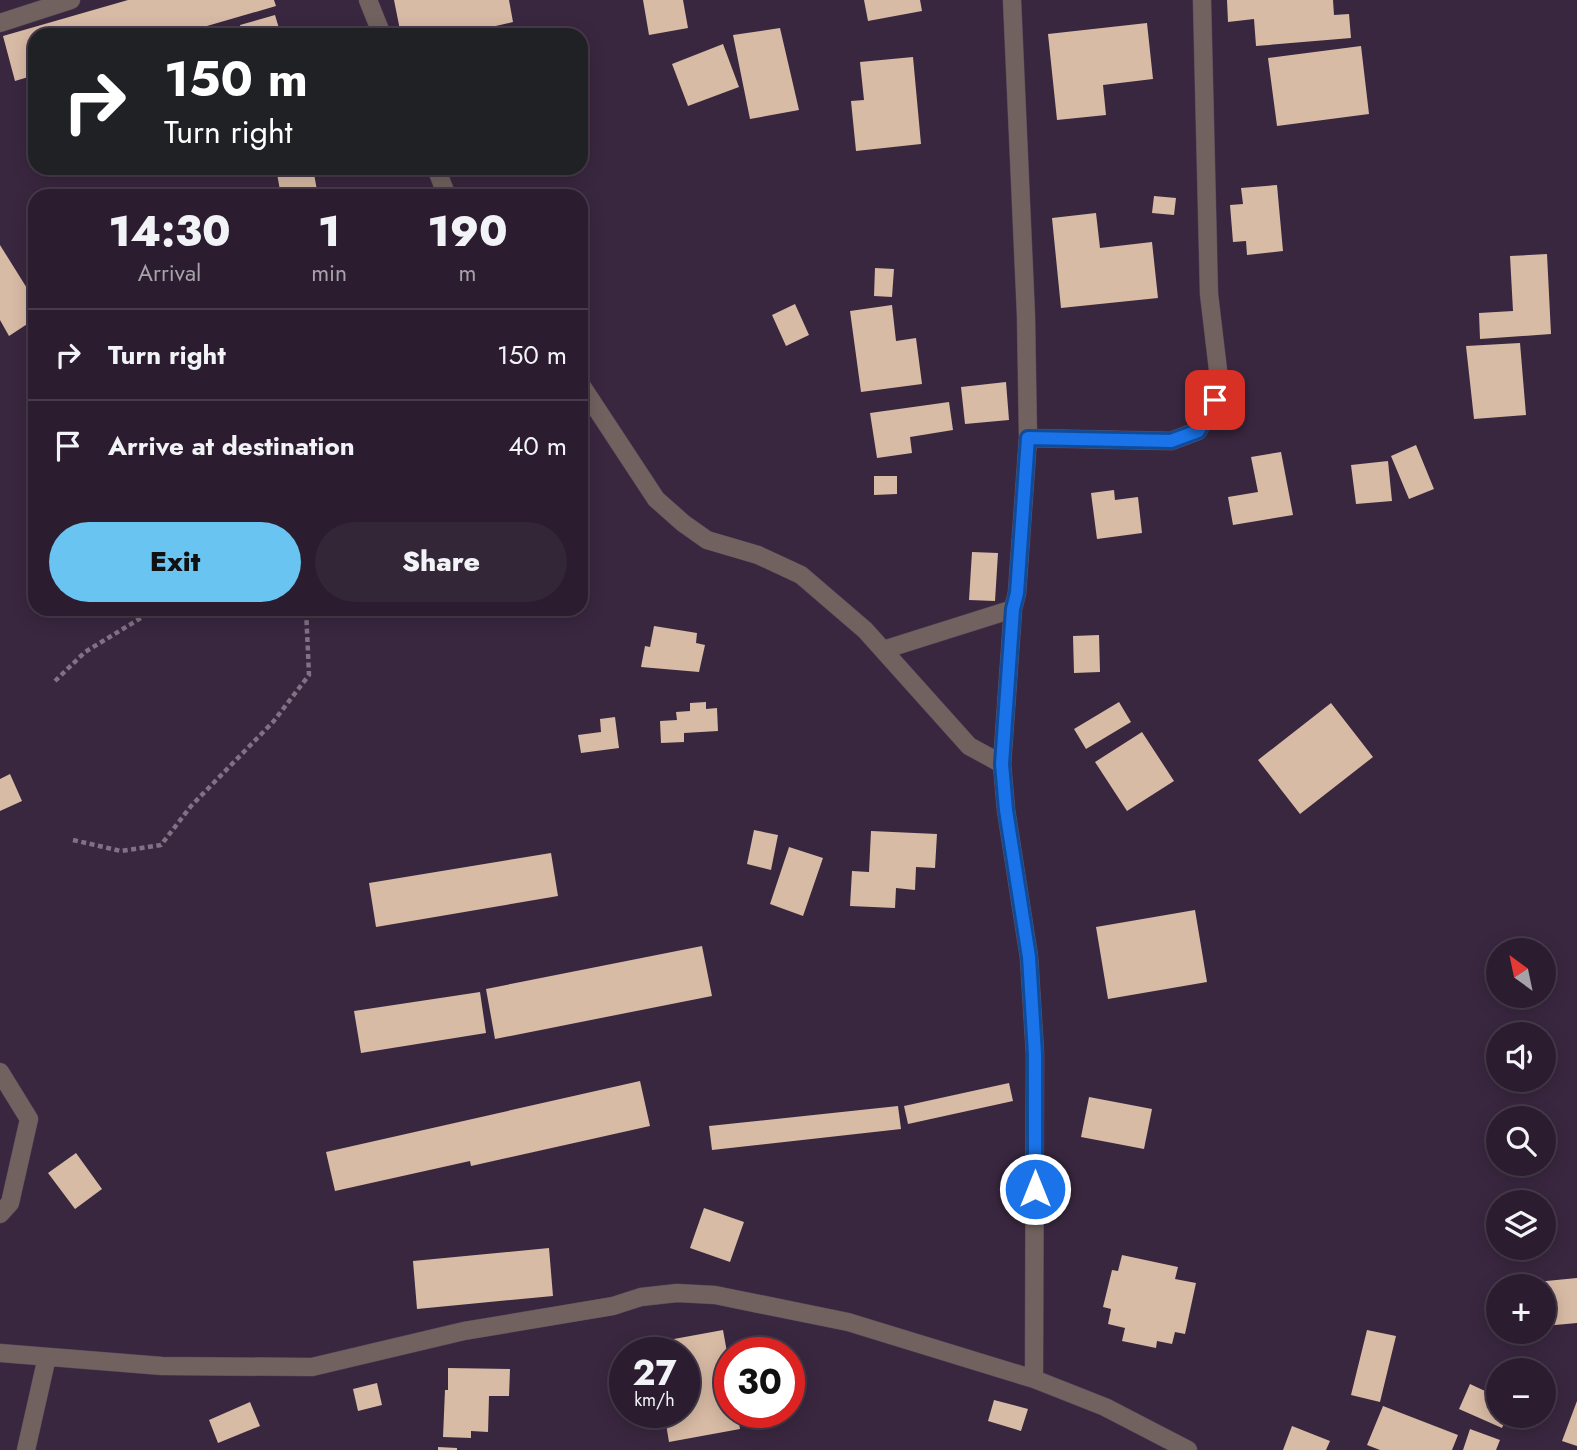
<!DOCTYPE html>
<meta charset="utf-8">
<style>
body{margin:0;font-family:Jost,sans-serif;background:#332637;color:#f1f3f6;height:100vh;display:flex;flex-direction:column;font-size:26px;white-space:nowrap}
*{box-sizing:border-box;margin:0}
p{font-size:23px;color:#a6a2aa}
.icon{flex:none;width:38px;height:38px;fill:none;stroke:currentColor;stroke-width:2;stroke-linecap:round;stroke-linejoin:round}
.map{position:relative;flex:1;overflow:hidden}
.panel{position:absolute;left:28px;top:189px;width:560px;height:427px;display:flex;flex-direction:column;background:#2b1d2f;border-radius:21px;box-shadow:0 4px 18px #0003,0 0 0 2px #473b4b}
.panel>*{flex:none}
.hud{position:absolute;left:28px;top:28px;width:560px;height:147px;border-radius:21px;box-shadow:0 4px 18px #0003,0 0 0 2px #473b4b;background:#202124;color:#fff;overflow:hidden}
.needle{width:46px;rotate:327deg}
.fabs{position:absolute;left:1486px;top:938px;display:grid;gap:14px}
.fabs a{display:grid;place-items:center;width:70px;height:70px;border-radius:50%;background:#2b1d2f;box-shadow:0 4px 18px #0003,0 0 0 2px #473b4b;font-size:35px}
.speed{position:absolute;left:609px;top:1337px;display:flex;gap:14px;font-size:35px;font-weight:700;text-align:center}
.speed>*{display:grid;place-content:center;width:91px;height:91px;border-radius:50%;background:#2b1d2f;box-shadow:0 4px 18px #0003,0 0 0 2px #473b4b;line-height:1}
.speed small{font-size:18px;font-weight:400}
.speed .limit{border:10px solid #d22;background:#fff;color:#111}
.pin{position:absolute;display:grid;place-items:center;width:60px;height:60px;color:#fff;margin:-30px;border-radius:14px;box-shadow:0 4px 10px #0006}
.me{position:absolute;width:77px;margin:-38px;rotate:0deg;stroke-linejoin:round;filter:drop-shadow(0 0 5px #0008)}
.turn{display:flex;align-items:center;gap:24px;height:147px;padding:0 21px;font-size:32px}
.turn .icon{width:91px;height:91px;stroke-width:2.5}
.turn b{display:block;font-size:49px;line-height:60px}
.eta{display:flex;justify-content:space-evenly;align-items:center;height:119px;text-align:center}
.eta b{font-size:42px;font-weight:800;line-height:49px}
.action{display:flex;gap:14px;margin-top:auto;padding:14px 21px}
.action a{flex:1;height:80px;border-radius:42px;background:#69c4f1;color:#111;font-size:28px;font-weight:800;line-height:80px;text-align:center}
.action a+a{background:#332637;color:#f1f3f6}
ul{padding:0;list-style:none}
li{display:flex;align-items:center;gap:21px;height:91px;padding:0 21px;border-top:2px solid #473b4b}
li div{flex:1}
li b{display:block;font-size:26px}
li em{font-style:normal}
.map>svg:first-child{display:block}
</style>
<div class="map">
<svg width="1577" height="1450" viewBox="0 0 1577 1450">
<rect width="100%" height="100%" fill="#39273f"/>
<path fill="#d8bba5" d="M128 0H274L276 6 176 35H35V75L15 81 3 36Z
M394 0H509L513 22 469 32 470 35H401Z
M643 0H683L688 28 649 35Z
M864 0H920L922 11 868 21Z
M1227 0H1333L1334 15 1349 14 1351 38 1256 46 1254 19 1228 22Z
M275 15 281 35H242L240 25Z
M1147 23 1153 79 1103 85 1106 115 1057 120 1048 34Z
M780 28 799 110 750 119 733 35Z
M723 44 739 87 688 106 672 64Z
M1361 46 1369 114 1277 126 1268 58Z
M913 57 921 144 856 151 851 101 864 100 860 62Z
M276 168H313L318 196H281Z
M1277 185 1283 251 1247 255 1246 241 1233 242 1230 205 1243 204 1241 188Z
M1154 196 1176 198 1174 215 1152 213Z
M1096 213 1100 248 1152 242 1158 298 1061 308 1052 218Z
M0 245 35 301V319L9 336 0 320Z
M1547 254 1551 334 1480 339 1479 313 1513 311 1510 256Z
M875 268 894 269 892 297 874 296Z
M795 304 809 335 786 346 772 315Z
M892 305 896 341 916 338 922 384 861 392 850 311Z
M1520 343 1526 415 1474 419 1466 346Z
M1006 382 1009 420 965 424 961 387Z
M949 402 953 430 910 437 912 453 877 458 870 413Z
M1416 445 1434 489 1409 499 1391 456Z
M1281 452 1293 515 1233 525 1228 497 1258 492 1251 457Z
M1388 461 1392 501 1356 504 1351 465Z
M874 476H897V494L874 495Z
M1114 490 1115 500 1138 497 1142 533 1097 539 1091 493Z
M972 552 998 553 995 601 969 600Z
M654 626 697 633 696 643 705 645 699 672 641 667 645 646 650 647Z
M1099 635 1100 672 1074 673 1073 636Z
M706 702V709L717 708 718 731 684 733V742L661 743 660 721 677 720 676 712 690 711V703Z
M1119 702 1131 722 1086 749 1074 729Z
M1331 703 1373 757 1300 814 1258 760Z
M615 717 619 748 581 753 578 735 601 732 600 719Z
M1142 732 1174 781 1127 811 1095 762Z
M10 774 22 801 0 811V779Z
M754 830 778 835 771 870 747 864Z
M871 831 937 834 935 868 916 867 915 890 896 888 895 908 850 906 852 871 869 872Z
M789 847 823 858 803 916 770 904Z
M551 853 558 896 376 927 369 883Z
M1195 910 1207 982 1108 999 1096 927Z
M702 946 712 996 495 1039 486 989Z
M480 992 486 1033 361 1053 354 1011Z
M640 1081 650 1126 471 1166 470 1161 335 1191 326 1152Z
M1009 1083 1013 1101 908 1124 904 1106Z
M1089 1097 1152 1109 1144 1149 1081 1137Z
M898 1106 901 1129 712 1150 709 1126Z
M76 1153 102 1189 75 1209 48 1173Z
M704 1208 744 1222 730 1262 690 1248Z
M549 1248 553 1296 417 1309 413 1261Z
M1122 1255 1178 1267 1175 1279 1196 1283 1185 1334 1175 1332 1172 1344 1157 1341 1156 1348 1122 1341 1125 1328 1108 1324 1111 1309 1103 1307 1112 1270 1118 1271Z
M1577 1278V1323L1544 1326V1286H1536V1282Z
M723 1330 730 1369V1412H737L740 1429 669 1442 664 1412H684V1353H653L652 1343Z
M1367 1330 1396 1336 1380 1402 1351 1395Z
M448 1368 510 1369 509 1396H489L488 1432 471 1431V1438L443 1437 445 1390H448Z
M377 1383 382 1405 358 1411 353 1389Z
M1470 1384 1498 1397V1416H1507L1502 1428 1459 1409Z
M994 1400 1028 1409 1021 1431 988 1421Z
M1577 1401V1446L1562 1441Z
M250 1402 260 1426 218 1443 209 1420Z
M1383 1406 1458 1435 1452 1450H1380L1367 1445Z
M1292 1426 1330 1441 1326 1450H1283Z
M1470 1429 1500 1440 1496 1450H1463Z
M438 1447 457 1448V1450H438Z"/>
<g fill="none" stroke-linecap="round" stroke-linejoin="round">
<g stroke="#55445a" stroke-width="19">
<path id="minor" d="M368 0 382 35
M1012 0 1026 316 1028 438 1017 593 1013 609 1002 764 1006 810 1029 957 1035 1054 1034 1379
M0 23 71 0
M436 168 447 196
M581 385 656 499 683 523 707 540 758 555 801 575 865 630 883 650 1013 609
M1028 438 1171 441 1198 431 1215 400 1218 370 1209 294 1202 0
M883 650 969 746 1002 764
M0 1072 29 1119 10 1203 0 1214
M0 1353 162 1366 312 1367 464 1331 613 1306 641 1297 677 1293 715 1295 848 1322 1034 1379 1105 1407 1188 1450
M26 1450 47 1357"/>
</g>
<path stroke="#807185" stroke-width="4.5" stroke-dasharray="5 3.5" stroke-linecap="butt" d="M55 681 85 652 149 613 151 609
M73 840 121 851 161 845 191 806 273 722 309 675 306 609"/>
<use href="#minor" stroke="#71625f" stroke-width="18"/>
</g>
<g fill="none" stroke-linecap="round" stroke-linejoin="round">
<g stroke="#114b97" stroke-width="18">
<path id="route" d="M1035 1189V1054L1029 957 1006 810 1002 764 1013 609 1017 593 1028 438 1171 441 1198 431 1215 400"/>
</g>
<use href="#route" stroke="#1a73e8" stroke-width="12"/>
</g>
</svg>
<div class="fabs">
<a><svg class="needle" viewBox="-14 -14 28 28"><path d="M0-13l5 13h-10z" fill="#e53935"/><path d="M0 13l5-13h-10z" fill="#a6a2aa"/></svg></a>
<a><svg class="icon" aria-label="sound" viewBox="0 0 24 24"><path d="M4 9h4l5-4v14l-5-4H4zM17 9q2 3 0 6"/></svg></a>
<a><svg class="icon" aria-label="search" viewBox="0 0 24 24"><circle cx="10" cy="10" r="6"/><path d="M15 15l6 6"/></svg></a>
<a><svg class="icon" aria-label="layers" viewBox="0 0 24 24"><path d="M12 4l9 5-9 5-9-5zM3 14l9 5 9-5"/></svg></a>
<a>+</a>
<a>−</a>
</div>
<div class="speed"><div>27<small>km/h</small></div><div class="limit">30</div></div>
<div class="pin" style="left:1215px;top:400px;background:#d93025"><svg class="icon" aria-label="arrive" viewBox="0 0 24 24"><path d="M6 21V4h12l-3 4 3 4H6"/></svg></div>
<svg class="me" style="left:1035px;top:1189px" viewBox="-20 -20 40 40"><circle r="17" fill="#1a73e8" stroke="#fff" stroke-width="3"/><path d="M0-11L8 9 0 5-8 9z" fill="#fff"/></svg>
<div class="hud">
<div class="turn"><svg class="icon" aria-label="right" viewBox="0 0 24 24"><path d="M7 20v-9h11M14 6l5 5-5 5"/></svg><div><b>150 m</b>Turn right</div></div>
</div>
<section class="panel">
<div class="eta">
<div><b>14:30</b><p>Arrival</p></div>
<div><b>1</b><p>min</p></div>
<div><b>190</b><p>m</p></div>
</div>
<ul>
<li><svg class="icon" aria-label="right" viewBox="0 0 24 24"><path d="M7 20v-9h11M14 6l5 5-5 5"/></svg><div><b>Turn right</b></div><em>150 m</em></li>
<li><svg class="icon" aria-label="arrive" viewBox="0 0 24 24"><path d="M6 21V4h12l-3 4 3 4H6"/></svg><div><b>Arrive at destination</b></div><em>40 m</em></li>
</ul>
<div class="action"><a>Exit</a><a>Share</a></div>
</section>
</div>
